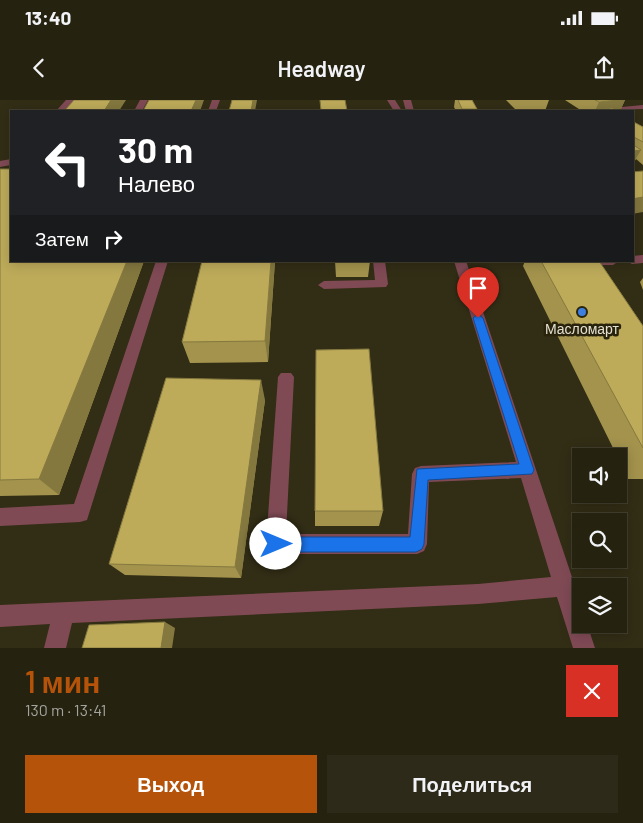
<!DOCTYPE html>
<html lang="ru">
<meta charset="utf-8">
<style>
body{margin:0;font-family:Barlow,sans-serif;background:#2e2a19;color:#f1f3f6;height:100vh;display:flex;flex-direction:column;font-size:19px;white-space:nowrap}
*{box-sizing:border-box;margin:0}
p{font-size:16px;color:#a4a49f}
.icon{flex:none;width:28px;height:28px;fill:none;stroke:currentColor;stroke-width:2;stroke-linecap:round;stroke-linejoin:round}
.map{position:relative;height:548px;overflow:hidden}
.drawer{display:flex;flex-direction:column;background:#262210;flex:1}
.drawer>*{flex:none}
.guide{position:absolute;left:10px;top:10px;width:624px;height:152px;border-radius:0px;box-shadow:0 2px 12px #0003,0 0 0 1px #423f30;background:#202124;color:#fff;overflow:hidden}
.buttons{position:absolute;left:572px;top:348px;display:grid;gap:10px}
.buttons a{display:grid;place-items:center;width:55px;height:55px;border-radius:0px;background:#262210;box-shadow:0 2px 12px #0003,0 0 0 1px #423f30;font-size:25px}
.pin{position:absolute;display:grid;place-items:center;width:42px;height:42px;color:#fff;margin:-51px -21px;border-radius:50% 50% 50% 0;rotate:-45deg;box-shadow:0 0 5px #0007}
.pin .icon{rotate:45deg}
.me{position:absolute;width:55px;margin:-28px;rotate:90deg;stroke-linejoin:round;filter:drop-shadow(0 0 4px #0008)}
.turn{display:flex;align-items:center;gap:18px;height:105px;padding:0 25px;font-size:22px}
.turn .icon{width:65px;height:65px;stroke-width:2.5}
.turn b{display:block;font-size:35px;line-height:42px}
.then{display:flex;align-items:center;height:48px;padding:0 25px;background:#0003;gap:10px;font-size:19px}
.round{display:grid;place-items:center;flex:none;width:52px;height:52px;border-radius:0px;background:#2e2a19}
.summary{display:flex;align-items:center;justify-content:space-between;height:85px;padding:0 25px}
h1{font-size:30px;font-weight:600;line-height:38px;color:#b45309}
.action{display:flex;gap:10px;margin-top:auto;padding:10px 25px}
.action a{flex:1;height:58px;border-radius:0px;background:#b45309;color:#fff;font-size:20px;font-weight:600;line-height:58px;text-align:center}
.action a+a{background:#2e2a19;color:#f1f3f6}
.status{display:flex;justify-content:space-between;align-items:center;height:35px;padding:0 25px;background:#262210;direction:ltr}
.status svg{height:14px;fill:currentColor}
header{display:flex;justify-content:space-between;align-items:center;height:65px;padding:0 25px;background:#262210;font-size:22px;font-weight:600}
.map>svg:first-child{display:block}
</style>
<div class="status"><b>13:40</b><svg viewBox="0 0 49 12"><path d="M0 12V9h3v3zM5 12V6h3v6zM10 12V3h3v9zM15 12V0h3v12zM26 1h20v11H26zM47 4h2v5h-2z"/></svg></div>
<header><svg class="icon" aria-label="back" viewBox="0 0 24 24"><path d="M15 5l-7 7 7 7"/></svg>Headway<svg class="icon" aria-label="share" viewBox="0 0 24 24"><path d="M12 15V3M7 8l5-5 5 5M5 13v7h14v-7"/></svg></header>
<div class="map">
<svg width="643" height="548" viewBox="0 0 643 548">
<rect width="100%" height="100%" fill="#322d15"/>
<g fill="none" stroke-linecap="round" stroke-linejoin="round">
<path fill="#804a55" fill-rule="evenodd" d="M66 0H74L64 11H56Z
M140 0H148L142 11H134Z
M212 0H220L216 11H208Z
M387 0H395L402 11H394Z
M403 0H411L414 11H406Z
M643 5V9L607 10 611 8Z
M11 59V65L0 67V61Z
M643 155V163L632 164 627 161H632V156Z
M156 161H168L87 420 80 422 0 426V408L74 404Z
M373 161H385L388 184 386 187 324 189 318 185 324 181 375 180Z
M454 161H466L575 486 581 506V524H587L595 548H573L557 497 478 504 72 523 66 548H44L50 524 0 527V505L478 484 551 477 521 378 429 382 427 444 424 451 417 454H276L269 451 266 444 278 277 281 273H291L294 277 286 434H408L412 374 415 368 421 366 516 362Z
M546 161H619L613 165H552Z"/>
</g>
<path fill="#a3934d" d="M455 0H472L477 9V11H456L454 7Z
M506 0H549L545 11H517Z
M565 0H625L620 11H582Z
M632 21 643 27V65L636 59 632 65Z
M0 69 11 161H144L59 395 0 396Z
M202 161H275L268 262 190 263 182 242Z
M335 161H370L368 177H336Z
M525 161H599L643 226V379H628L619 360V356H617L523 166Z
M643 178V190L640 182Z
M265 300 241 478 125 475 109 464Z
M315 411H383L379 426H315Z"/>
<path fill="#84783f" d="M111 0H126L119 11H104Z
M196 0H204L200 11H191Z
M253 0H257L255 11H251Z
M619 0H625L620 11H595L599 2Z
M641 50 632 65V51Z
M643 97V112L632 114V99Z
M127 161H144L59 395 39 379Z
M271 161H275L268 262 265 241Z
M261 280 265 300 241 478 235 467Z
M165 522 175 528 172 548H161Z"/>
<path fill="#bdab5a" stroke="#84783f" d="M74 0H111L104 11H64Z
M149 0H196L191 11H143Z
M232 0H253L251 11H229Z
M320 0H345L347 11H321Z
M458 0H472L477 9H462Z
M595 0H619L599 2Z
M612 8 617 11H594Z
M632 21 643 27V42L632 36Z
M632 44 641 50 632 51Z
M0 69H11V161H127L39 379 0 380Z
M643 71V97L632 99V72Z
M202 161H271L265 241 182 242Z
M541 161H599L643 226V348Z
M369 249 383 411H315L316 250Z
M166 278 261 280 235 467 109 464Z
M165 522 161 548H82L89 525Z"/>
<path fill="#1a73e8" stroke="#114b97" d="M478 214 483 218 534 370 532 374 428 380 424 444 422 449 416 452H276L270 449 268 444 270 439 276 437H410L417 369 519 364 473 218Z"/>
<circle fill="#3f7fe0" stroke="#29230b" stroke-width="2" cx="582" cy="212" r="5"/>
<g text-anchor="middle" dominant-baseline="central" stroke-width="5" stroke-linejoin="round" paint-order="stroke">
<g font-size="14" fill="#e4e1d3" stroke="#29230b">
<text x="582" y="228">Масломарт</text>
</g>
</g>
</svg>
<div class="buttons">
<a><svg class="icon" aria-label="sound" viewBox="0 0 24 24"><path d="M4 9h4l5-4v14l-5-4H4zM17 9q2 3 0 6"/></svg></a>
<a><svg class="icon" aria-label="search" viewBox="0 0 24 24"><circle cx="10" cy="10" r="6"/><path d="M15 15l6 6"/></svg></a>
<a><svg class="icon" aria-label="layers" viewBox="0 0 24 24"><path d="M12 4l9 5-9 5-9-5zM3 14l9 5 9-5"/></svg></a>
</div>
<div class="pin" style="left:478px;top:218px;background:#d93025"><svg class="icon" aria-label="arrive" viewBox="0 0 24 24"><path d="M6 21V4h12l-3 4 3 4H6"/></svg></div>
<svg class="me" style="left:276px;top:444px" viewBox="-20 -20 40 40"><circle r="19" fill="#fff"/><path d="M0-13L10 11 0 6-10 11z" fill="#1a73e8"/></svg>
<div class="guide">
<div class="turn"><svg class="icon" aria-label="left" viewBox="0 0 24 24"><path d="M17 20v-9H6M10 6l-5 5 5 5"/></svg><div><b>30 m</b>Налево</div></div>
<div class="then">Затем<svg class="icon" aria-label="right" viewBox="0 0 24 24"><path d="M7 20v-9h11M14 6l5 5-5 5"/></svg></div>
</div>
</div>
<section class="drawer">
<div class="summary"><div><h1>1 мин</h1><p>130 m · 13:41</p></div><a class="round" style="background:#d93025;color:#fff"><svg class="icon" aria-label="close" viewBox="0 0 24 24"><path d="M6 6l12 12M18 6L6 18"/></svg></a></div>
<div class="action"><a>Выход</a><a>Поделиться</a></div>
</section>
